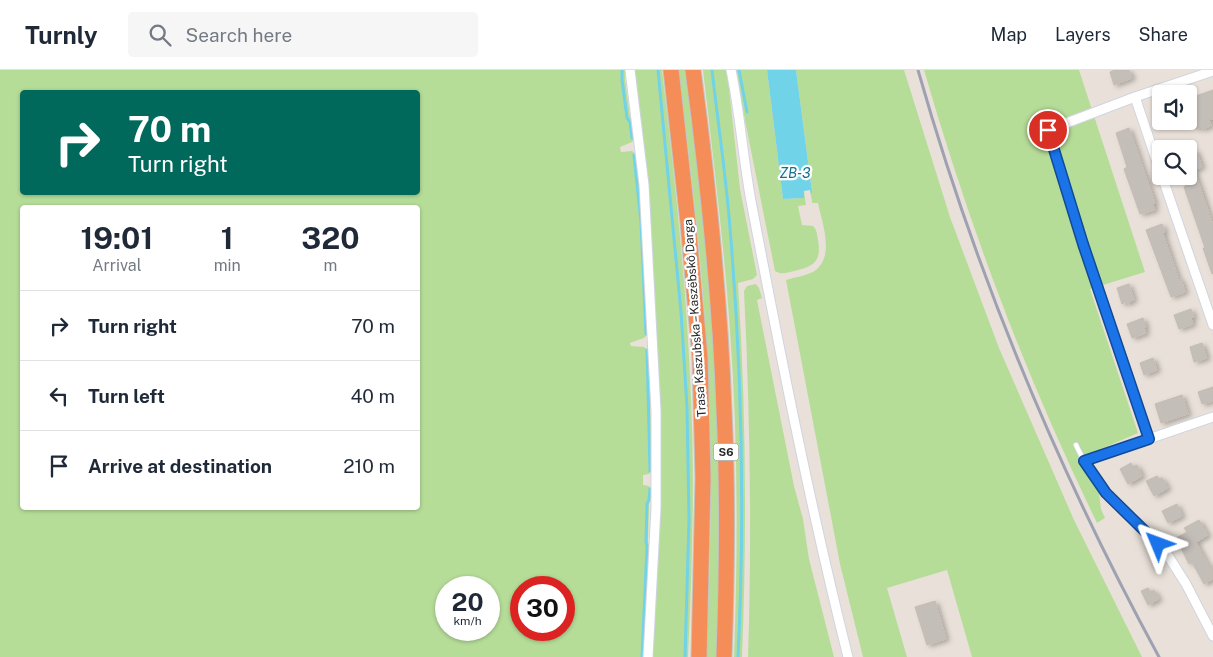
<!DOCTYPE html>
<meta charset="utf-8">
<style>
body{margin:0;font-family:"Public Sans",sans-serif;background:#f6f6f7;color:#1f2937;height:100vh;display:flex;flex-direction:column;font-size:19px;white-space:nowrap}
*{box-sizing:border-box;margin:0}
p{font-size:16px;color:#747a83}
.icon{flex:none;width:28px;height:28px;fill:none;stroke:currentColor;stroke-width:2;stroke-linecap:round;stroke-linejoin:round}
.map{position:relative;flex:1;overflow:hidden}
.drawer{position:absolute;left:20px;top:135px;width:400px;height:305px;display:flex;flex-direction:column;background:#fff;border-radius:5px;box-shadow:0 1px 4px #0004}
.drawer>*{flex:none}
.guide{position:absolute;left:20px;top:20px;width:400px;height:105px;border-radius:5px;box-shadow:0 1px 4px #0004;background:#00695c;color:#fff;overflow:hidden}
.fabs{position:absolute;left:1152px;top:15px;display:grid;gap:10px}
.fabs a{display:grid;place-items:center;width:45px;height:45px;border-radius:5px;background:#fff;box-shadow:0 1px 4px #0004;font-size:25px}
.speed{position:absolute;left:435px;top:506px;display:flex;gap:10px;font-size:25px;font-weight:700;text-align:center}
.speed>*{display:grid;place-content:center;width:65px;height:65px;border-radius:50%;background:#fff;box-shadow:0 1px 4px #0004;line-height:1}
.speed small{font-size:12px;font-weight:400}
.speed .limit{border:8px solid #d22;background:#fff;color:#111}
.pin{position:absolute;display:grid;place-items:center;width:42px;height:42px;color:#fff;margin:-21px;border:2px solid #fff;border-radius:50%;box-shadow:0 1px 5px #0007}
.me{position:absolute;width:55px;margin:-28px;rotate:314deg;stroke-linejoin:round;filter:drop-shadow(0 0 4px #0008)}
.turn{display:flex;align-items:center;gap:18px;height:105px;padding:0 25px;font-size:22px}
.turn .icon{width:65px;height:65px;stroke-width:2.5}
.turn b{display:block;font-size:35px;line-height:42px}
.eta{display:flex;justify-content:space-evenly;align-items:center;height:85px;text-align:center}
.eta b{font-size:30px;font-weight:700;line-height:35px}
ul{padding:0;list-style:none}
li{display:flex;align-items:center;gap:15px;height:70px;padding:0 25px;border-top:1px solid #e0e1e3}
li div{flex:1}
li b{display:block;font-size:19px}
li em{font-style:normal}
header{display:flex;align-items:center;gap:30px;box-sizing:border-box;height:70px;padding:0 25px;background:#fff;border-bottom:1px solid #e0e1e3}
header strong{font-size:24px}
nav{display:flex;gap:28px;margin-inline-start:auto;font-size:18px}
.search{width:350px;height:45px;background:#f6f6f7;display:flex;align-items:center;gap:12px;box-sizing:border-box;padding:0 18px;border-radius:5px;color:#747a83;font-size:19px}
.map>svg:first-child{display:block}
</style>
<header>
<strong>Turnly</strong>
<div class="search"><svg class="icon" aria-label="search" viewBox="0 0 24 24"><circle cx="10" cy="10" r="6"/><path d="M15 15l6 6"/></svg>Search here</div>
<nav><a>Map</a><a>Layers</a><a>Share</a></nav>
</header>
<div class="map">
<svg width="1213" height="587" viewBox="0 0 1213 587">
<defs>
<filter id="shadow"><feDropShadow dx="3.5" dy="2" stdDeviation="2.5" flood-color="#0004"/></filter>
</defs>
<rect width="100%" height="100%" fill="#e9e1d9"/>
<path fill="#b6dd98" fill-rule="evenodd" d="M0 0H625V9L630 47 633 52 635 68 632 72 620 77 621 82 632 81 637 85 642 154 648 264 644 268 630 273 631 276 644 277 649 281 652 398 649 404 643 405V415L649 416C654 421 652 428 649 434L648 472 650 477 644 587H0ZM22 22H418V122H22ZM22 138H418V438H22ZM446 518H489V560H446ZM521 518H564V560H521Z
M633 0H662C675 109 687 219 691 329 695 415 692 501 688 587H652L658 476 647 111Z
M679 0H686C710 194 727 391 716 587H706C711 486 713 385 707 283 702 189 690 94 679 0Z
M703 0H727L740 119 757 205 753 209 738 213C746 338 747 462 742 587H734C738 478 738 369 730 261 724 173 713 87 703 0Z
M735 0H767L783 129 804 128V121L806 135 798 136 802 155 813 156C817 160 817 164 818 170 822 192 813 197 794 201 787 203 781 205 775 201Z
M796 0H904L950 147 999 278 1074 450 1142 587H972L947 500 887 518 907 587H863L840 494 786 210C795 207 805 206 813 202 836 188 822 153 818 133H812V132L810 120 812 122Z
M924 0H1079L1145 202 1090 219 1138 363 1078 389 1099 423 1101 439 1105 448 1097 453C1026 307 969 156 924 0Z
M756 214 759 218 762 228 757 230 794 416 803 449 809 489 834 587H748C752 465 750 343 744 221L747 216Z"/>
<path fill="#70d3e7" d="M767 0H796L812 122 811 124 810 120 804 121V128L783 129Z"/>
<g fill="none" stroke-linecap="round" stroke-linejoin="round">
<path stroke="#70d3e7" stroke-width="3" d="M622 0V10L627 48 630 52 632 68
M658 0 681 242 687 337 689 449 685 587
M712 0C718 53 726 106 730 158 742 301 745 444 738 587
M739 0 747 42
M634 85 641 152 646 264
M647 280 650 401
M642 587 647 477 646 472 647 434 649 429 650 419"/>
</g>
<path fill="#c4beb9" stroke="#c4bcb3" filter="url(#shadow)" d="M1115 0H1129L1132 8 1114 15 1110 2Z
M1213 20V49H1209L1211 56 1202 59 1201 57 1195 59 1190 43 1198 40 1193 27Z
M1129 58 1155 133 1153 134 1155 140 1140 144 1124 99 1127 97 1116 63Z
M1196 80 1202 97 1194 100 1213 155V203L1212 204 1203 178H1205L1184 117 1189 113V83Z
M1162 154 1165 162 1163 163 1171 187 1179 210 1181 209 1185 222 1171 227 1146 160Z
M1129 214 1134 230 1130 231 1129 234 1126 232 1122 234 1117 218Z
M1191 239 1194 247 1191 248 1193 254 1179 259 1174 245Z
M1143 248 1146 257H1144L1146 263 1132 268 1127 254Z
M1202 273 1207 288 1194 292 1190 277Z
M1153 288 1157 300 1144 305 1140 293Z
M1213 317V331L1202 334 1198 322Z
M1182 325 1188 344 1161 353 1155 334Z
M1131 393 1133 397 1137 395 1142 406 1128 414 1120 399Z
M1157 406 1159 409 1162 408 1168 418 1154 426 1146 411Z
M1177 434 1182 446 1168 453 1162 441Z
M1199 450 1208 465 1196 472 1208 495 1210 494 1213 499V509L1204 514 1192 492 1189 494 1176 468 1187 462 1184 458Z
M1148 518 1151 522 1154 520 1159 529 1148 535 1141 521Z
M935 531 946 569 927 575 915 537Z"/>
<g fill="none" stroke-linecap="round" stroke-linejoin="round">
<g stroke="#cfd4e0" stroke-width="6">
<path id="lane" d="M1076 375 1084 391"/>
</g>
<g stroke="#cfd4e0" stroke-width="11">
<path id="street" d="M630 0 644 115 656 341V438L648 587
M731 0C740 43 743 88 751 131 780 283 810 436 848 587
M1135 27 1161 104
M1162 106 1213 255
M1213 347 1084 391 1106 423 1167 484 1186 514 1213 566
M1149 369 1083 174 1048 60 1135 27 1213 1"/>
</g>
<g stroke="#c3c3c3" stroke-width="17">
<path id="highway" d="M671 0 688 153 700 288 703 408 699 587
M693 0C708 113 720 226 724 340 728 423 727 505 724 587"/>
</g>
<use href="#lane" stroke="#fff" stroke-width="4.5"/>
<use href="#street" stroke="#fff" stroke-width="9"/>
<use href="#highway" stroke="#f58d59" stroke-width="15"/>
<path stroke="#9da1b1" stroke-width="3" d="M918 0C976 204 1058 401 1159 587"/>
</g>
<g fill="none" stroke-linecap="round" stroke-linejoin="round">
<g stroke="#114b97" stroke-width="12">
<path id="route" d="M1048 60 1083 174 1149 369 1084 391 1106 423 1158 474"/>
</g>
<use href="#route" stroke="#1a73e8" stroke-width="9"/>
</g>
<g text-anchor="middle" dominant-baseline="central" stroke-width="4.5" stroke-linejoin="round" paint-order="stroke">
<rect fill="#fff" stroke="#686868" stroke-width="1" x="713.5" y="373.5" width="25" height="17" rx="4"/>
<g font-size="11" font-weight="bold" fill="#272727">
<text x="726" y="382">S6</text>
</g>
<g font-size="12" fill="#272727" stroke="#fff">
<text transform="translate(695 248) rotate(-94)">Trasa Kaszubska – Kaszëbskô Darga</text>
</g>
<g font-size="14" font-style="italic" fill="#14708e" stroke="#fff">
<text x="795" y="103">ZB-3</text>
</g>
</g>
</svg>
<div class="fabs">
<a><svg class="icon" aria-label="sound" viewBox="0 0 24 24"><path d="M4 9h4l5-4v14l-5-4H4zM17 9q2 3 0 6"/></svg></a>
<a><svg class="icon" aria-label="search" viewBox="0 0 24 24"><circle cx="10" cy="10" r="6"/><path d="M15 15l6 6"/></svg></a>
</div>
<div class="speed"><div>20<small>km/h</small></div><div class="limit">30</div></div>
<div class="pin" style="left:1048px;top:60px;background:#d93025"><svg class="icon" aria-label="arrive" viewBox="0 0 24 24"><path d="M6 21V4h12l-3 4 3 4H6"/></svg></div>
<svg class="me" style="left:1158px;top:474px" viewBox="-20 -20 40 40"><path d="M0-17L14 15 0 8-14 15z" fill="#1a73e8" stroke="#fff" stroke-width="4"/></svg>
<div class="guide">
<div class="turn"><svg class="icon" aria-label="right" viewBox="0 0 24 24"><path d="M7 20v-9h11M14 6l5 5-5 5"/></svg><div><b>70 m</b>Turn right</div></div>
</div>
<section class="drawer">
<div class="eta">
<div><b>19:01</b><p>Arrival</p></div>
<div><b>1</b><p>min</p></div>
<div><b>320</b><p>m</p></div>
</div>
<ul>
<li><svg class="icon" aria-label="right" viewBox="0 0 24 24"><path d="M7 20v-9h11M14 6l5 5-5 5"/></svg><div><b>Turn right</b></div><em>70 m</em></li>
<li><svg class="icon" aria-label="left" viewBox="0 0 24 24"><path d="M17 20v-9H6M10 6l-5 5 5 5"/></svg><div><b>Turn left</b></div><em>40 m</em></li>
<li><svg class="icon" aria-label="arrive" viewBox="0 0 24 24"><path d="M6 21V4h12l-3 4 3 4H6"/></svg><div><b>Arrive at destination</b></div><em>210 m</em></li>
</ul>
</section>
</div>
